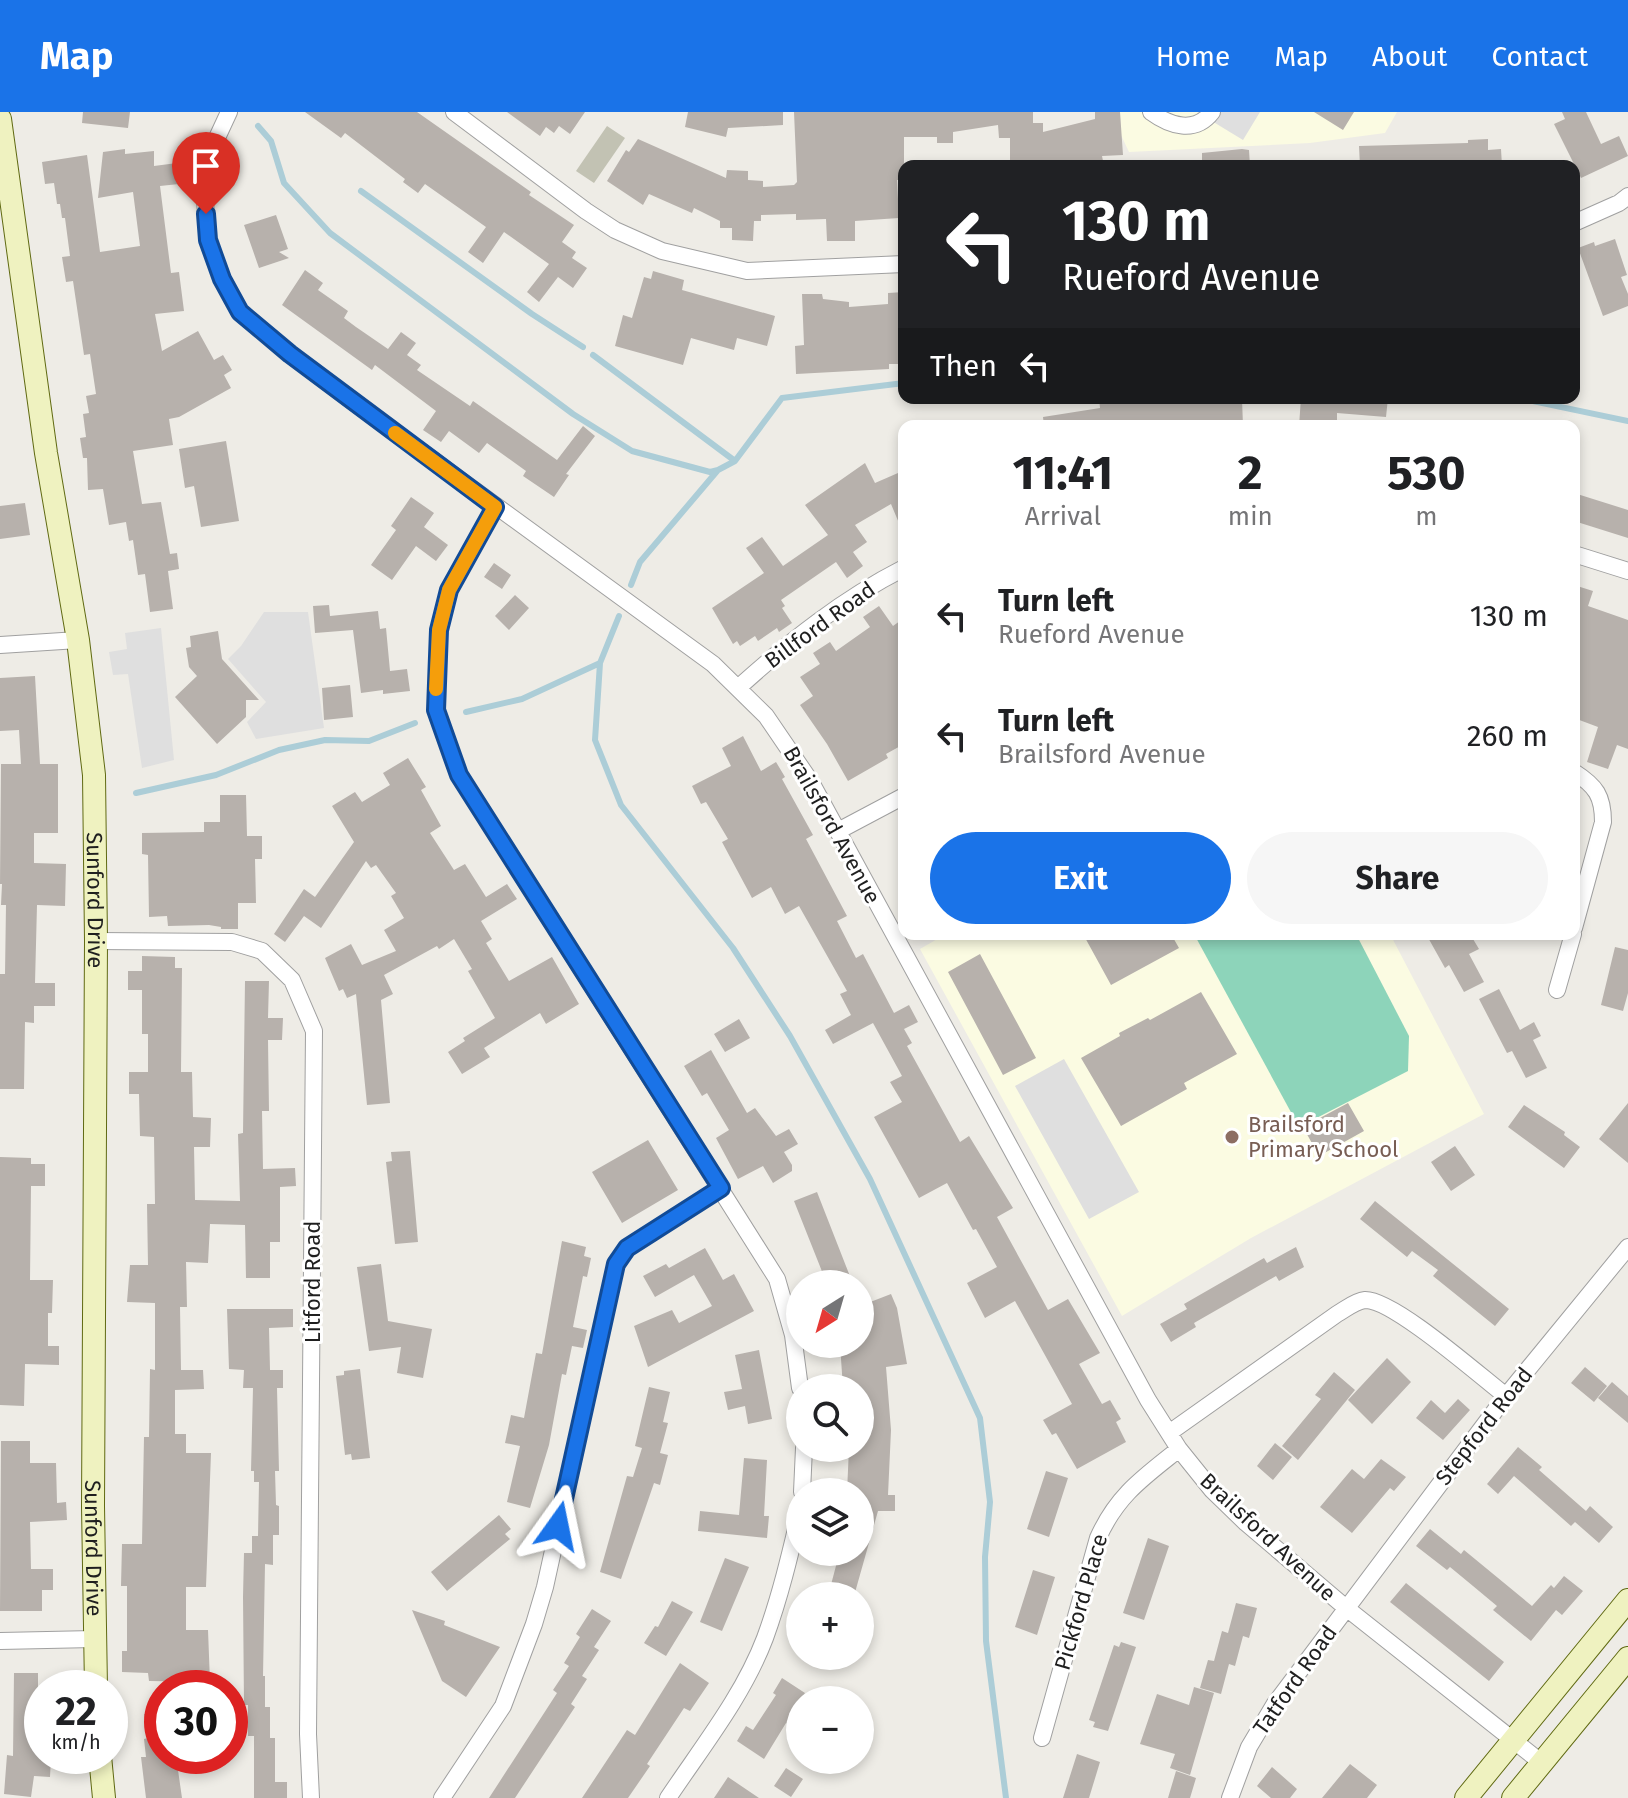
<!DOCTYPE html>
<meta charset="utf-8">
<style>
body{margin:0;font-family:"Fira Sans",sans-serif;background:#f6f6f6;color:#202124;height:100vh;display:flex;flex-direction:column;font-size:30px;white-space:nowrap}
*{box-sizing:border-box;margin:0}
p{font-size:26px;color:#757577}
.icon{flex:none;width:44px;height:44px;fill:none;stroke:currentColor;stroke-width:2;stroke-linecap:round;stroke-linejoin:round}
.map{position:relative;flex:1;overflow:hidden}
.sheet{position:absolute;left:898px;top:308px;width:682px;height:520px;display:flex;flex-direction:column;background:#fff;border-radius:16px;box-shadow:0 4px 12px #0003}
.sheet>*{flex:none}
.top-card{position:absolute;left:898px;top:48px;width:682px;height:244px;border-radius:16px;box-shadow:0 4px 12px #0003;background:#202124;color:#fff;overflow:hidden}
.needle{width:52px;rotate:217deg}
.tools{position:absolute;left:786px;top:1158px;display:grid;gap:16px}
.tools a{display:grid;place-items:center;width:88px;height:88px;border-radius:50%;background:#fff;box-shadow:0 4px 12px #0003;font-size:40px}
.speed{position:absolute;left:24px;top:1558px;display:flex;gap:16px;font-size:40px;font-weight:700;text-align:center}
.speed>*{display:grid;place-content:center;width:104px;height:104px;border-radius:50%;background:#fff;box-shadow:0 4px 12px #0003;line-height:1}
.speed small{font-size:20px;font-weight:400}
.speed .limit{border:12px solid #d22;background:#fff;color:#111}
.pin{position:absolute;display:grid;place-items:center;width:68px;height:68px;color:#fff;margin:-82px -34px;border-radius:50% 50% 50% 0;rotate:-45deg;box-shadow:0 0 8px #0007}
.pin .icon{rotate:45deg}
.me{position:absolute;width:88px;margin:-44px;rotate:12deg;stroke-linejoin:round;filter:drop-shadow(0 0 6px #0008)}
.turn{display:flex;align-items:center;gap:28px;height:168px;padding:0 32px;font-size:36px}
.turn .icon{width:104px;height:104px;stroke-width:2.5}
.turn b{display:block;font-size:56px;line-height:68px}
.then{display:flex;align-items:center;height:76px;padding:0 32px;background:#0003;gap:16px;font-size:30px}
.eta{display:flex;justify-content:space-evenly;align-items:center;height:136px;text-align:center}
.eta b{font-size:48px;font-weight:700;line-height:56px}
.primary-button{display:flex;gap:16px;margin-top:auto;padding:16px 32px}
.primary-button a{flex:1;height:92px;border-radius:48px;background:#1a73e8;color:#fff;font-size:32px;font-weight:700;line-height:92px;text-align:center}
.primary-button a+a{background:#f6f6f6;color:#202124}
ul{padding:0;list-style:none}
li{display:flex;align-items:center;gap:24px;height:120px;padding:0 32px}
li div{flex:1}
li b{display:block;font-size:30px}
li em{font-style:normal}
header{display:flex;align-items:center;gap:48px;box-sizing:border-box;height:112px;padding:0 40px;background:#1a73e8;color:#fff}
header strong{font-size:38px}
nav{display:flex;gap:44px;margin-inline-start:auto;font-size:28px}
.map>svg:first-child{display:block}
</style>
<header>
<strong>Map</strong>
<nav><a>Home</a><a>Map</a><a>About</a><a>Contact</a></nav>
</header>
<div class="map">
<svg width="1628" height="1686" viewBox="0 0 1628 1686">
<rect width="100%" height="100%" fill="#eeece6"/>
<path fill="#fbfbe2" d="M1120 0H1397L1385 21 1310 31 1129 40 1121 23Z
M946 822H1390L1484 1002 1251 1126 1122 1204 920 837Z"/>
<path fill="#c2c2b3" d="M607 14 625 26 594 71 576 59Z"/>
<path fill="#8dd4ba" d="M1194 822H1356L1409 924 1408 959 1299 1015Z"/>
<path fill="#dfdfdf" d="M1197 0H1260L1243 28Z
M264 500H308L324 616 256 627 247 610 266 590 228 547 241 534Z
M161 516 174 648 142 656 128 562 113 563 109 540 127 537 125 521Z
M1064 947 1139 1080 1089 1107 1015 974Z"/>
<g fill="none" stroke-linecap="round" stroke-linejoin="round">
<path stroke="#accdd7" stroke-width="6" d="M258 14 271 29 284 71 330 121 573 302 632 339 710 360 718 358
M361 79 532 202 583 235
M593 243 735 349
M1518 286 1628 309
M631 473 640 450 718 358 735 349 782 286 904 271
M600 551 595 628 621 693 733 836 790 924 870 1067 980 1306 990 1390 985 1445 986 1529 1006 1686
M466 600 522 587 600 551 619 504
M136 681 216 663 279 638 325 628 369 629 415 611"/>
</g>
<path fill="#b7b1ac" d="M83 0H130L128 16 82 11Z
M305 0H417L531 80 529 83 574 113 562 130 576 140 572 146 587 156 573 176 558 165 539 190 527 180 549 152 504 120 483 151 468 140 486 115 425 72 418 81 403 70 405 67 345 21 341 26Z
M507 0H585L570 22 559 14 554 21 546 15 540 24Z
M688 0H783V13L728 16 726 25 685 15Z
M794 0H1033V11H1043V20L1095 7V0H1120L1123 43 1102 44 1104 54H1080L1079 48 1056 54H1010V26H999L998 13 953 20V31H937V25H904V68H897L899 106 855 109V129H827L826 107 796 108V102L761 103V109H754L753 129 732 128V116H720V109L694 96 692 101 649 82 643 93 607 69 626 38 629 40 638 27 726 66 727 58 748 59V68L763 69V75L794 73 797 70Z
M1314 0H1354L1343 18Z
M1562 0H1586L1601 32 1619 24 1628 44 1581 66 1554 12 1565 7Z
M1488 27V38L1501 37 1502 54H1360L1359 34 1468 31V28Z
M125 37V42L154 39V54L177 51 179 72 160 74 171 161 179 160 184 199 155 202 162 239 198 219 214 248 223 243 232 258 224 263 231 276 179 305 169 307 173 333 133 339 142 392 161 390 170 442 177 441 179 457 168 459 173 497 150 500 145 462 138 463 133 428 129 429 126 410 109 413 103 377 88 378 87 346H83L80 326 86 325 83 302 89 301 86 284 96 282 90 242 84 243 73 169 66 170 62 145 70 144 65 106H62L60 92H57L54 71 45 72 42 50 87 43 100 140 140 134 133 80 98 86 103 40Z
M1242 37 1249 38 1250 54H1202V41Z
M276 103 288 137 279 140 289 146 259 156 244 113Z
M1615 127 1627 163 1621 165 1628 182V194L1603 204 1578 136 1594 130 1595 134Z
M305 158 323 171 318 178 348 199 344 206 356 215 388 237 401 220 416 231 407 243 421 253 417 258 470 294 473 289 557 348 583 314 595 324 566 362 569 363 554 385 523 364 526 359 487 331 479 341 449 319 441 330 423 318 436 299 375 253 372 258 282 193Z
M653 159 684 168 682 178 775 204 767 234 737 226 734 238 691 226 683 253 615 234 623 203 632 206 644 165 651 167Z
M904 180V222L900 223 901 252H889V257L796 262 795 234 804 233 802 182H822L823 187 849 190V195L888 192V181Z
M1099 286 1242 287 1243 314H1044L1043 305 1100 296Z
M1301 286H1388L1386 305 1337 301V314H1299Z
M226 329 239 409 201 415 194 374 185 376 179 337Z
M865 351 875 371 898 361 904 376V423L891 392 855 413 867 430 853 440 863 454 847 466 836 450 781 488 785 494 782 496 792 511 779 520 777 516 758 529 755 524 740 534 737 529 733 532 712 496 764 461 746 436 762 425 783 454 828 423 805 393Z
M1574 381 1628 398V426L1574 409Z
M411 385 434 401 424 415 448 433 436 449 416 434 392 468 371 453 396 418 391 414Z
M25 391 30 423 0 427V394Z
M494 451 511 463 502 477 484 465Z
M1574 473 1593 479 1588 494 1628 508V637L1617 633 1608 657 1587 650 1598 615 1574 606V535L1580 517 1577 526H1574Z
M515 483 529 496 509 518 495 504Z
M329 493 330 504 378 499 380 517 386 516 390 559 407 557 410 579 383 582V578L361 581 353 518 315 521 313 494Z
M879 494 893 514 904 506V632L886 642 888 646 848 669 827 632 800 593 813 584 800 565 820 552 813 541 830 530 836 539 870 515 863 505Z
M218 519 222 547 259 588H246V605L217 632 175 585 197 564 189 555 186 536 191 535 190 524Z
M35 564 40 652H58V721H34V751L66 752 65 794 37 793 35 871H55V894H34V911L25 910 24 977H0V862H5L6 793H1L2 772H0L1 652H21L19 618 0 619V566Z
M350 573 353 605 324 608 322 576Z
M743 624 761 659 776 650 785 665 782 667 813 723 806 727 847 804 837 809 856 846 863 842 894 901 909 893 918 910 904 917 912 931 907 934 960 1030 969 1024 1013 1096 997 1105 1048 1198 1068 1187 1100 1241 1079 1252 1102 1292 1110 1288 1121 1307 1116 1310 1126 1330 1077 1357 1056 1321 1052 1323 1043 1308 1072 1292 1015 1189 985 1206 967 1171 997 1155 976 1117 973 1118 947 1071 919 1086 874 1005 902 990 890 970 902 964 873 911 833 932 825 918 851 903 840 882 847 879 799 794 785 802 771 775 752 786 722 730 728 727 706 690 701 692 692 674 731 654 722 636Z
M408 646 426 675 421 678 441 714 430 721 454 758 465 752 486 785 507 772 517 787 481 809 492 827 486 831 509 869 552 845 579 892 546 912 540 901 484 936 490 945 462 962 448 940 465 929 463 926 495 906 468 859 472 857 454 827 439 837 437 834 384 863 393 882 381 888 390 991 367 993 356 882 347 886 343 877 339 879 325 846 351 832 362 853 396 839 384 818 404 806 391 784 396 781 376 753 371 756 366 749 321 816 304 804 285 830 274 822 304 777 315 785 354 730 332 694 355 680 362 690 390 673 383 661Z
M220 683H246L247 724H262V747H255L256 791H238V817H221V815L209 813 168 814 167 804 149 805 148 743 142 742V721L204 720V710H220Z
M1083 822H1171L1179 836 1111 873Z
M1426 822H1470L1479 837 1469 842 1484 870 1464 880 1449 853 1445 856Z
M1615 835 1628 838V881L1623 899 1601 893Z
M980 842 1036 946 1003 963 948 860Z
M142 844 175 845V856H182L181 960H192L193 1005 211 1006 210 1035H194L195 1088 240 1089 238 1022 243 1021 245 869H269L268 906H283L282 928H268L269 999H262L263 1057 295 1056 296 1074 280 1075V1130H270V1166H246L245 1113 210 1112 208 1151 186 1150 187 1195H180L181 1258H203L204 1277 175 1278V1322H186V1341H211L206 1475H186V1518H208L210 1570 149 1569 148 1561 122 1560V1539H127V1474H121L122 1432H142L144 1325H149L150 1257 155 1258V1191L127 1190 130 1153H148L147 1092H155L154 1025 140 1024 139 982H129V960H148V922H142V878H128V859H142Z
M1499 877 1520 918 1534 910 1541 924 1533 928 1547 956 1526 966 1512 939 1507 941 1479 887Z
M1201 880 1237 942 1184 971 1187 977 1121 1014 1081 946 1120 924 1119 921 1148 906 1150 908Z
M739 907 750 926 725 940 714 922Z
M711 938 747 1001 755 996 776 1024 789 1017 798 1032 784 1040 792 1053V1059L773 1071 763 1054 738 1067 716 1026 729 1018 707 981 702 984 684 954Z
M1348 991 1364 1019 1319 1044 1303 1015Z
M1628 991V1051L1599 1027Z
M1524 993 1565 1020 1564 1023 1580 1035 1564 1056 1508 1015Z
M648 1028 678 1078 622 1111 592 1060Z
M1455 1034 1475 1063 1451 1079 1431 1050Z
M410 1039 418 1130 395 1132 386 1050 392 1049 391 1040Z
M0 1045 31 1046V1052H45V1074H31L30 1168H53L52 1201H48V1234H59V1253L25 1252 24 1294 0 1293Z
M817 1080 853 1172H827L794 1089Z
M1375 1089 1509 1197 1495 1214 1433 1164 1438 1158 1412 1139 1407 1145 1360 1107Z
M562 1129 586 1135 584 1144 591 1146 587 1165 583 1164 573 1215 587 1218 583 1236 572 1234 566 1263 562 1262 549 1333 530 1396 507 1390 520 1334 505 1331 511 1303 524 1306 536 1241 542 1242Z
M1296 1135 1304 1155 1279 1169 1276 1164 1194 1211 1196 1215 1171 1230 1160 1212 1187 1197 1184 1192 1264 1146 1267 1151Z
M705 1136 723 1168 734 1162 754 1199 648 1255 634 1214 672 1198 679 1211 712 1194 694 1163 655 1185 643 1164 666 1152 669 1156Z
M381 1152 388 1209 432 1217 423 1266 397 1261 401 1235 369 1239 357 1155Z
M891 1182 897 1196 907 1252 886 1255 891 1318 888 1383H895V1399H878L854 1484H828L837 1450 819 1445 820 1440H860V1380H847L849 1336H860V1276H843L840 1232H860V1194Z
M227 1197H293V1215L269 1216 270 1258H283V1276H277L279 1359H275L276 1393 279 1394V1423H273V1453L265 1452 263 1564H265V1595H270V1626H275V1670H287V1686H254V1624H248V1593H244L243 1485 244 1441H252V1424H258L259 1370H254V1359H251L253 1276H243L244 1258 229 1257Z
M759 1238 772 1307 748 1312 745 1294 728 1298 724 1280 742 1277 735 1243Z
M1387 1246 1411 1270 1372 1312 1348 1288Z
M1585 1255 1607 1274 1594 1290 1571 1271Z
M360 1257 370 1346 352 1348 351 1342 345 1343 336 1264 344 1263V1259Z
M1334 1260 1355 1278 1298 1348 1282 1334 1321 1287 1315 1283Z
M1612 1270 1628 1284V1311L1598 1286Z
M649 1275 670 1280 663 1310 668 1311 660 1341 668 1343 660 1373 654 1371 621 1467 600 1460 627 1364 633 1365 642 1336 635 1334Z
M1458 1287 1470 1298 1443 1328 1416 1306 1431 1288 1445 1301Z
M1 1329H30V1351H56L57 1391 66 1390 67 1408 30 1410 31 1457H53V1478H42V1499H0Z
M1275 1331 1292 1345 1273 1368 1257 1354Z
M1518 1335 1542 1355 1539 1358 1586 1399 1590 1394 1613 1415 1599 1431 1575 1410 1571 1414 1514 1364 1498 1382 1487 1372Z
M744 1346 767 1348 764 1404H769L767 1426 698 1419 700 1399 739 1403Z
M1381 1347 1406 1365 1394 1379 1390 1376 1352 1421 1320 1395 1352 1357 1364 1367Z
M1046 1359 1068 1366 1049 1425 1027 1417Z
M499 1403 511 1417 505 1422 510 1427 447 1479 431 1460Z
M1430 1417 1461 1442 1464 1438 1532 1494 1551 1473 1554 1476 1564 1464 1583 1479 1562 1503 1556 1498 1531 1529 1493 1498 1497 1494 1473 1474 1450 1455 1447 1458 1416 1434Z
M1148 1426 1169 1434 1144 1508 1123 1501Z
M725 1446 749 1455 722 1519 700 1510Z
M1033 1458 1055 1465 1037 1523 1015 1515Z
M1406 1471 1504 1550 1489 1569 1390 1490Z
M672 1489 693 1500 666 1544 644 1531 655 1514 658 1515Z
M1236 1491 1257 1496 1249 1526 1243 1524 1235 1554 1229 1552 1221 1582 1200 1576 1208 1548 1214 1549 1222 1519 1228 1521Z
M592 1497 611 1509 594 1535 599 1538 582 1564 587 1567 571 1592 575 1595 515 1686H489L557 1581 553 1578 569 1554 564 1551 580 1525 576 1522Z
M412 1498 445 1509 444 1513 500 1535 466 1585 442 1569Z
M1121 1530 1136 1535 1108 1619 1093 1615 1095 1610 1089 1608 1114 1533 1119 1535Z
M680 1551 709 1571 690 1599 684 1596 647 1652 650 1654 628 1686H582L627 1618 635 1623Z
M14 1561H38V1598H42V1645L51 1646 50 1665 34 1664 31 1685 4 1682 7 1643 13 1644Z
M782 1566 805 1581 800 1588V1620L786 1611 764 1647 737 1629 746 1614 753 1618 776 1583 773 1581Z
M1194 1575 1214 1581 1190 1663 1170 1656 1175 1642 1140 1632 1157 1582 1189 1593Z
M162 1600V1644H176L182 1686H146L141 1645H146L144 1627 148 1626 144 1602Z
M1077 1642 1100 1650 1089 1686H1063Z
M1350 1652 1377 1673 1367 1686H1322Z
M1272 1655 1297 1677 1290 1686H1271L1257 1674Z
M786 1656 803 1667 791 1685 774 1674Z
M1176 1659 1196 1666 1190 1686H1168Z
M728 1665 759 1686H714Z"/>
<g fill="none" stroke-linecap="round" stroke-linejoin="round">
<g stroke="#a0a0a0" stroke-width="18">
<path id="street" d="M229 0 216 28 204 76 208 128 222 167 240 200 290 242 352 289 713 552 766 604 811 670 1148 1288 1179 1337 1212 1378 1246 1411 1345 1495 1542 1651
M454 0 586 99 615 118 662 139 747 159 904 152
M1151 0C1170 14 1195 22 1212 0
M1574 111 1619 91 1628 84
M495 395 449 478 439 518 436 598 459 663 777 1167 793 1223 800 1276
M1574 442 1628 459
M0 533 78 528
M739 575C790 529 843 487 904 456
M1574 660C1596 674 1603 684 1603 710L1574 816
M838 719 904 684
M96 829 232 830 262 839 292 868 314 919 308 1622 311 1686
M1557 878 1573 822
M1169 1321 1337 1202C1346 1197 1355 1189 1365 1188 1393 1187 1480 1264 1506 1284
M802 1380 804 1336
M0 1529 94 1527
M1042 1626 1098 1426C1117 1383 1144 1365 1179 1337
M442 1686 503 1594 534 1512 545 1475 616 1152 627 1136 721 1076
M668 1686C702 1635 743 1584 765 1526 780 1485 790 1443 800 1400
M1230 1686 1249 1635 1274 1593 1506 1284 1628 1135"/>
</g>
<g stroke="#606a12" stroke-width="24">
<g id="secondary">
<path id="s1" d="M0 7 46 341 78 528 94 663 96 829 93 1394 96 1576"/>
<path d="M100 1644 104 1686"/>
<path d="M1466 1686 1628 1488"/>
<path d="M1513 1686 1628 1546"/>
</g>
</g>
<use href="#street" stroke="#fff" stroke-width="16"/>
<use href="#secondary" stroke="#eff2c0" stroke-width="22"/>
</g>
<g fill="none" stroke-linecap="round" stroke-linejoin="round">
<g stroke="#114b97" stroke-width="20">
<path id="route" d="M206 102 208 128 222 167 240 200 290 242 495 395 449 478 439 518 436 598 459 663 721 1076 627 1136 616 1152 558 1414"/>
</g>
<use href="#route" stroke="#1a73e8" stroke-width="14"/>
<path stroke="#f59e0b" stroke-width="14" d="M395 321 495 395 449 478 439 518 436 577"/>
</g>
<circle fill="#8d6e63" stroke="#fff" stroke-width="3" cx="1232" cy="1025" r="8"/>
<g text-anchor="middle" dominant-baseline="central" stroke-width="6" stroke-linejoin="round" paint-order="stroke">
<g font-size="22" fill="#1f1f1f" stroke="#fff">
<text transform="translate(820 513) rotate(-36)">Billford Road</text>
<text transform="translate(832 713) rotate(61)">Brailsford Avenue</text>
<text stroke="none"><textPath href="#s1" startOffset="788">Sunford Drive</textPath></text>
<text transform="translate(312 1170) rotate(-90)">Litford Road</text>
<text transform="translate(1484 1314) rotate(-52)">Stepford Road</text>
<text transform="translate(1268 1425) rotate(43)">Brailsford Avenue</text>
<text stroke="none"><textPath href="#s1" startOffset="1436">Sunford Drive</textPath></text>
<text transform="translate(1081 1490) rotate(-74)">Pickford Place</text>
<text transform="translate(1295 1568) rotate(-55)">Tatford Road</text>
</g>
<g font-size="22" fill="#785e54" stroke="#fff" text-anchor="start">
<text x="1248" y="1012">Brailsford<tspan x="1248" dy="25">Primary School</tspan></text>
</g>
</g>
</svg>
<div class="tools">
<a><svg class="needle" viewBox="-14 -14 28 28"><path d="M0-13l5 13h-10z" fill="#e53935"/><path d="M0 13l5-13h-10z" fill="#757577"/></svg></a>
<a><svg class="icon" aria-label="search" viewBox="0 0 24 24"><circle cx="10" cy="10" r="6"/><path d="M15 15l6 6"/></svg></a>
<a><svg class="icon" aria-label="layers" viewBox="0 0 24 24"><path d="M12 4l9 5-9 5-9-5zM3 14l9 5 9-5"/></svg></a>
<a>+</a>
<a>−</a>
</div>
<div class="speed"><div>22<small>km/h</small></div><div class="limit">30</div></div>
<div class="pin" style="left:206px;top:102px;background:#d93025"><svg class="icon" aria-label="arrive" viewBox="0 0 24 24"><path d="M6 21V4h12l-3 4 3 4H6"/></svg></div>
<svg class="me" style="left:558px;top:1414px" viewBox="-20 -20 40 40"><path d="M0-17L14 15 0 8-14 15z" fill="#1a73e8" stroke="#fff" stroke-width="4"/></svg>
<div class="top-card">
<div class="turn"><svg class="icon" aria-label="left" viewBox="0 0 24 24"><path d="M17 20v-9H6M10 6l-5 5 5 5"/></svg><div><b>130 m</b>Rueford Avenue</div></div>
<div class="then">Then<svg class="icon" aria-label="left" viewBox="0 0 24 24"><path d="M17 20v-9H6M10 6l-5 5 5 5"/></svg></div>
</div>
<section class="sheet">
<div class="eta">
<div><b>11:41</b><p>Arrival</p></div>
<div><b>2</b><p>min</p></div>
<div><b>530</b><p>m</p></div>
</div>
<ul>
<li><svg class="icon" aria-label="left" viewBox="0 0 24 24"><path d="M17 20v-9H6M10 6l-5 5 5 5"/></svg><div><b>Turn left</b><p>Rueford Avenue</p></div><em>130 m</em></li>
<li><svg class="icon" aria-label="left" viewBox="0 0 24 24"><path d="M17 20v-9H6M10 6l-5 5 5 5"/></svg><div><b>Turn left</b><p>Brailsford Avenue</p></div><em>260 m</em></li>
</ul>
<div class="primary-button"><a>Exit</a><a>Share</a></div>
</section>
</div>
